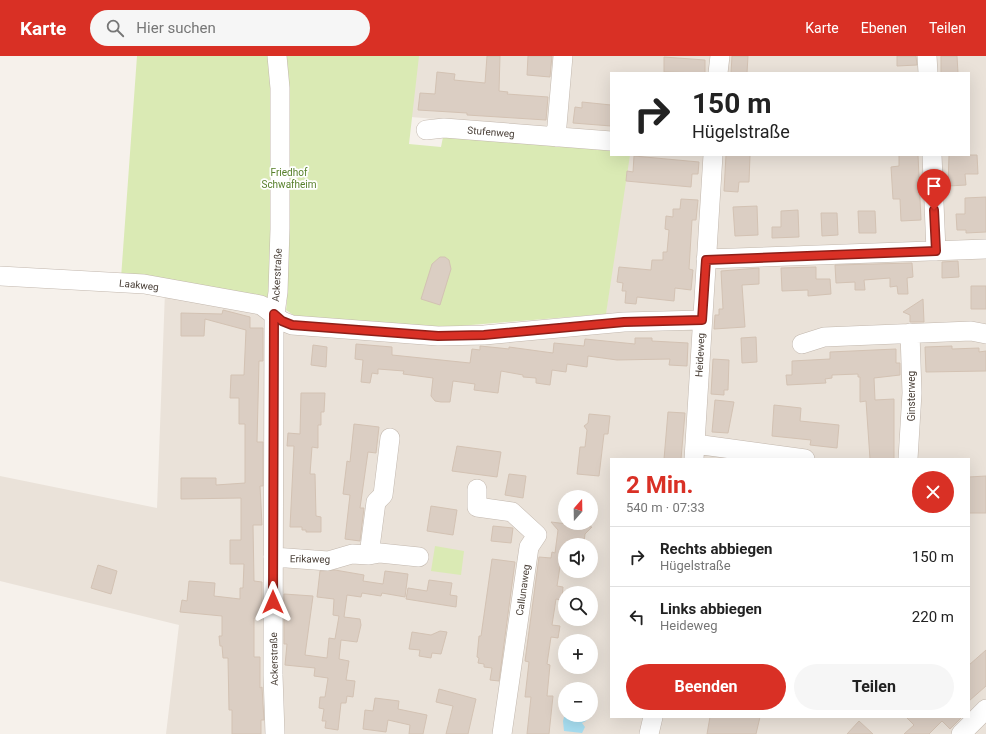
<!DOCTYPE html>
<html lang="de">
<meta charset="utf-8">
<style>
body{margin:0;font-family:Roboto,sans-serif;background:#f6f6f6;color:#222;height:100vh;display:flex;flex-direction:column;font-size:15px;white-space:nowrap}
*{box-sizing:border-box;margin:0}
p{font-size:13px;color:#767676}
.icon{flex:none;width:22px;height:22px;fill:none;stroke:currentColor;stroke-width:2;stroke-linecap:round;stroke-linejoin:round}
.map{position:relative;flex:1;overflow:hidden}
.details{position:absolute;left:610px;top:402px;width:360px;height:260px;display:flex;flex-direction:column;background:#fff;border-radius:0px;box-shadow:0 4px 16px #0002}
.details>*{flex:none}
.guide{position:absolute;left:610px;top:16px;width:360px;height:84px;border-radius:0px;box-shadow:0 4px 16px #0002;background:#fff;color:#222;overflow:hidden}
.needle{width:26px;rotate:20deg}
.controls{position:absolute;left:558px;top:434px;display:grid;gap:8px}
.controls a{display:grid;place-items:center;width:40px;height:40px;border-radius:50%;background:#fff;box-shadow:0 4px 16px #0002;font-size:20px}
.pin{position:absolute;display:grid;place-items:center;width:34px;height:34px;color:#fff;margin:-41px -17px;border-radius:50% 50% 50% 0;rotate:-45deg;box-shadow:0 0 4px #0007}
.pin .icon{rotate:45deg}
.me{position:absolute;width:44px;margin:-22px;rotate:0deg;stroke-linejoin:round;filter:drop-shadow(0 0 3px #0008)}
.turn{display:flex;align-items:center;gap:14px;height:84px;padding:0 16px;font-size:18px}
.turn .icon{width:52px;height:52px;stroke-width:2.5}
.turn b{display:block;font-size:28px;line-height:34px}
.round{display:grid;place-items:center;flex:none;width:42px;height:42px;border-radius:21px;background:#f6f6f6}
.head{display:flex;align-items:center;justify-content:space-between;height:68px;padding:0 16px}
h1{font-size:24px;font-weight:700;line-height:30px;color:#d93025}
.primary-button{display:flex;gap:8px;margin-top:auto;padding:8px 16px}
.primary-button a{flex:1;height:46px;border-radius:24px;background:#d93025;color:#fff;font-size:16px;font-weight:700;line-height:46px;text-align:center}
.primary-button a+a{background:#f6f6f6;color:#222}
ul{padding:0;list-style:none}
li{display:flex;align-items:center;gap:12px;height:60px;padding:0 16px;border-top:1px solid #e0e0e0}
li div{flex:1}
li b{display:block;font-size:15px}
li em{font-style:normal}
header{display:flex;align-items:center;gap:24px;box-sizing:border-box;height:56px;padding:0 20px;background:#d93025;color:#fff}
header strong{font-size:19px}
nav{display:flex;gap:22px;margin-inline-start:auto;font-size:14px}
.search{width:280px;height:36px;background:#f6f6f6;display:flex;align-items:center;gap:10px;box-sizing:border-box;padding:0 14px;border-radius:22px;color:#767676;font-size:15px}
.map>svg:first-child{display:block}
</style>
<header>
<strong>Karte</strong>
<div class="search"><svg class="icon" aria-label="search" viewBox="0 0 24 24"><circle cx="10" cy="10" r="6"/><path d="M15 15l6 6"/></svg>Hier suchen</div>
<nav><a>Karte</a><a>Ebenen</a><a>Teilen</a></nav>
</header>
<div class="map">
<svg width="986" height="678" viewBox="0 0 986 678">
<rect width="100%" height="100%" fill="#f6f1eb"/>
<path fill="#eae2d9" fill-rule="evenodd" d="M418 0H986V678H166L179 569 0 525V420L157 452 165 235 260 254 285 272 603 276 629 99H969V17H611V77L411 61ZM611 403H969V661H611ZM565 441H591V467H565ZM565 489H591V515H565ZM565 537H591V563H565ZM565 585H591V611H565ZM565 633H591V659H565Z"/>
<path fill="#daeab4" d="M137 0H419L409 88 441 91 443 81 608 94H611V99H630L606 258 423 273 296 261 286 254 287 245 121 222Z
M435 490 464 495 461 519 431 515Z"/>
<path fill="#a8dff2" d="M565 657V659H588L586 665 582 667 585 671 582 677 564 675 563 665Z"/>
<path fill="#dbcec3" stroke="#d3c2b3" d="M487 0H500L499 35 508 36 507 38 548 41 546 64 467 59V57L418 54 420 37 435 38 437 16 455 18 454 24 485 27Z
M528 0H552L550 21 527 19Z
M732 0H748L747 17H731Z
M897 0H916L917 9 897 10Z
M941 0H957L958 17H941Z
M664 1 705 4V17L664 16Z
M582 46 611 49V70L573 67 575 51 582 52Z
M726 99H750L749 126H739L738 136 724 135Z
M899 99H918L921 164 901 165 900 143H893L891 111 899 110Z
M949 99H977L978 118H965L966 129 948 130Z
M634 100 699 106 698 118H692L691 131 626 125 627 115 633 116Z
M986 141V176L966 177V174H957L956 158H965V142Z
M681 143 698 144 696 164H692L689 213 693 214 691 234 675 232 674 245 637 241 636 248 625 247 626 235H622L623 227 617 226 619 211 651 214 652 204H663V196H667L669 174 665 173 666 160 673 161V153H680Z
M757 150 758 179 735 180 733 151Z
M798 154 799 181 772 182V171H781V155Z
M858 155H875L876 177H859Z
M821 157H837L838 179 822 180Z
M440 201H445L449 204 451 213 440 249 421 243 432 208Z
M958 205 959 221 942 222V206Z
M912 207 913 221 907 222 908 238H898L897 230 890 231V222L864 224 865 234H855V226L836 227 835 209Z
M816 211V223H830L831 238 808 240V234L782 235 781 212Z
M759 212V228L742 229 745 271 714 273 715 259H719V253H723L721 215Z
M971 230H986V253H971Z
M923 243 924 266H910V259L903 256Z
M223 254 250 261V272H263V305H259L257 386H263V430H260L262 469H253L254 525 262 526V563L254 562V601H260V632L262 631 264 664H261V678H232V654H229L228 602H223L222 590H220L219 580H222V560L180 556 182 544 187 545 189 525 215 527 214 540 240 543V532H243L244 508H230V484H241V442L181 443V422H216V429L245 427V368H239V342H230L231 319H244L246 274 205 263 204 280H181V257L222 258Z
M756 281 757 306 742 307 741 282Z
M635 282H652V285L688 287 687 310 669 309 670 303 617 304 588 300 587 311 567 308 566 316 552 314 550 329 536 327V322L523 321V319L501 315 498 337 474 334 475 328 453 325 450 346H441L435 345 431 340 433 322 403 318 404 315 378 313V318L372 317 370 327 361 326 363 304 355 303 356 288 392 291V299L470 307 472 293 480 294V290L500 292 509 293V291L553 297 554 287 584 290 585 283 635 288Z
M313 289 327 291 326 311 311 309Z
M952 290V293L979 292V296L986 295V315L926 316 925 291Z
M896 293V307H900V319L874 322 875 344 894 343V403H870L866 345 860 346V321H858V318L832 319V322L825 323 826 327 787 329 786 319H792V305L830 303V296Z
M713 303 729 304 728 334H724V339L711 338Z
M301 337H325L324 356H321V369H318V392L312 391 310 418H315L316 460 321 461V476H306V474H302V471H290L294 390H287L288 377 300 378Z
M715 344 734 346 728 377 712 376Z
M774 349 801 352 800 365 839 369 837 392 810 389 811 384 772 380Z
M668 356 685 357 681 403H664Z
M589 358 610 360 608 378H604L599 420 577 418 580 391H585L587 374 584 370 588 367Z
M354 368 379 371 376 397 368 396 360 452H364L360 485 345 483 350 439 343 438 347 405 350 406Z
M457 390 501 396 497 421 452 415Z
M509 418 526 420 523 442 505 439Z
M986 420V457H969V421Z
M431 450 457 454 453 479 427 475Z
M551 466 592 471 585 478 584 486 572 484 571 489H565V504H561L557 530 563 531 562 544 556 543 552 569 560 570 558 582 551 581 547 608 550 609 547 640H553L549 678H527L531 641H525L529 606 525 605 539 501 551 502 552 496 555 497 558 474Z
M493 470 513 472 511 487 491 485Z
M492 503 515 506 499 625 490 624 492 612 484 611V608L478 607 479 602 477 601 479 580H481Z
M98 509 117 515 111 538 91 532Z
M335 514 364 519 363 525 383 528 385 515 408 518 405 541 382 537 381 540 362 537 361 541 347 539 344 561 360 563 361 569 357 586 341 584 339 603 349 605 346 624 355 625 353 641 347 640 346 647H341L338 674 325 672 326 665H322L324 653 319 652 320 641H325L328 622 314 620 315 612 285 609 287 588H284V538L313 540 305 599 327 602 329 582 335 583 339 560 333 559 334 543 317 541 320 515Z
M429 524 452 527 450 539 457 540 456 551 406 543 408 532 427 535Z
M440 575 447 576 441 598 432 597 431 602 419 600 420 594 409 593 412 576 431 579Z
M986 594V630L969 645V609Z
M439 633 476 643 468 678H446L453 650 436 646Z
M375 642 399 645 398 653 427 659 423 678H409L410 669 388 664 386 676 363 673 365 654 373 655Z
M710 661H760L756 678H707Z
M906 661H962L950 673 942 665 929 678H904L914 669Z
M859 665 873 678H847Z"/>
<g fill="none" stroke-linecap="round" stroke-linejoin="round">
<g stroke="#c2b7ad" stroke-width="20">
<path id="minor" d="M927 0 928 17
M718 17 720 0
M426 74 444 72 611 85
M556 81 563 0
M932 99 936 195
M706 203 986 193
M0 220 144 228 261 249 282 265 292 269 438 280 484 279 624 266 702 264
M802 288 824 281 971 275 986 278
M695 388 805 403
M694 403 713 99
M908 403 912 337 910 277
M477 433V451L512 456 537 479 529 491 502 678
M369 499 376 446 383 439 390 382
M273 501 328 505 352 498 369 499 380 497 419 501
M275 678 273 619 274 265 278 236 280 173V32L277 0
M649 678 653 661
M961 678 986 653"/>
</g>
<use href="#minor" stroke="#fff" stroke-width="19"/>
</g>
<g fill="none" stroke-linecap="round" stroke-linejoin="round">
<g stroke="#8d1f18" stroke-width="10">
<path id="route" d="M273 546 274 258 282 265 292 269 438 280 484 279 624 266 702 264 706 204 936 195 934 154"/>
</g>
<use href="#route" stroke="#d93025" stroke-width="7"/>
</g>
<g text-anchor="middle" dominant-baseline="central" stroke-width="3.5" stroke-linejoin="round" paint-order="stroke">
<g font-size="10" fill="#4b4139" stroke="#fff">
<text transform="translate(491 76) rotate(5)">Stufenweg</text>
<text transform="translate(277 219) rotate(-87)">Ackerstraße</text>
<text transform="translate(139 229) rotate(6)">Laakweg</text>
<text transform="translate(700 299) rotate(-87)">Heideweg</text>
<text transform="translate(911 340) rotate(-90)">Ginsterweg</text>
<text transform="translate(310 503) rotate(1)">Erikaweg</text>
<text transform="translate(523 534) rotate(-82)">Callunaweg</text>
<text transform="translate(274 603) rotate(-91)">Ackerstraße</text>
</g>
<g font-size="10" fill="#567f2a" stroke="#fff">
<text x="289" y="116">Friedhof<tspan x="289" dy="12">Schwafheim</tspan></text>
</g>
</g>
</svg>
<div class="controls">
<a><svg class="needle" viewBox="-14 -14 28 28"><path d="M0-13l5 13h-10z" fill="#e53935"/><path d="M0 13l5-13h-10z" fill="#767676"/></svg></a>
<a><svg class="icon" aria-label="sound" viewBox="0 0 24 24"><path d="M4 9h4l5-4v14l-5-4H4zM17 9q2 3 0 6"/></svg></a>
<a><svg class="icon" aria-label="search" viewBox="0 0 24 24"><circle cx="10" cy="10" r="6"/><path d="M15 15l6 6"/></svg></a>
<a>+</a>
<a>−</a>
</div>
<div class="pin" style="left:934px;top:154px;background:#d93025"><svg class="icon" aria-label="arrive" viewBox="0 0 24 24"><path d="M6 21V4h12l-3 4 3 4H6"/></svg></div>
<svg class="me" style="left:273px;top:546px" viewBox="-20 -20 40 40"><path d="M0-17L14 15 0 8-14 15z" fill="#d93025" stroke="#fff" stroke-width="4"/></svg>
<div class="guide">
<div class="turn"><svg class="icon" aria-label="right" viewBox="0 0 24 24"><path d="M7 20v-9h11M14 6l5 5-5 5"/></svg><div><b>150 m</b>Hügelstraße</div></div>
</div>
<section class="details">
<div class="head"><div><h1>2 Min.</h1><p>540 m · 07:33</p></div><a class="round" style="background:#d93025;color:#fff"><svg class="icon" aria-label="close" viewBox="0 0 24 24"><path d="M6 6l12 12M18 6L6 18"/></svg></a></div>
<ul>
<li><svg class="icon" aria-label="right" viewBox="0 0 24 24"><path d="M7 20v-9h11M14 6l5 5-5 5"/></svg><div><b>Rechts abbiegen</b><p>Hügelstraße</p></div><em>150 m</em></li>
<li><svg class="icon" aria-label="left" viewBox="0 0 24 24"><path d="M17 20v-9H6M10 6l-5 5 5 5"/></svg><div><b>Links abbiegen</b><p>Heideweg</p></div><em>220 m</em></li>
</ul>
<div class="primary-button"><a>Beenden</a><a>Teilen</a></div>
</section>
</div>
